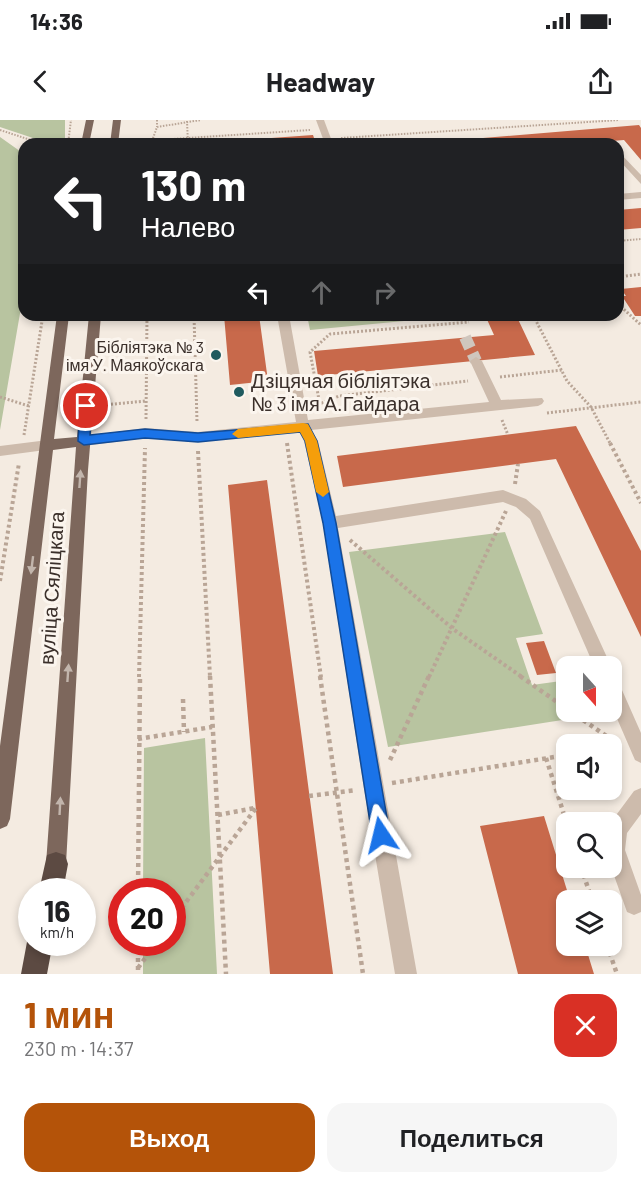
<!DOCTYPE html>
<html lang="ru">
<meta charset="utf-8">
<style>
body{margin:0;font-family:Barlow,sans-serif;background:#f6f6f6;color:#202124;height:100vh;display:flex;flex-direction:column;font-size:22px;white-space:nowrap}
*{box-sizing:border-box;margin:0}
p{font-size:20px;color:#757577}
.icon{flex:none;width:33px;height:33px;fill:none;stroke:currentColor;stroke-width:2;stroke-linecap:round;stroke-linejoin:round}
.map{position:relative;height:854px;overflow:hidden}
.side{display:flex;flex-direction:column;background:#fff;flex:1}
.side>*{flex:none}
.top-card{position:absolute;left:18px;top:18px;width:606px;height:183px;border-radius:18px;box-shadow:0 3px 9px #0003;background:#202124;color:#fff;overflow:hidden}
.needle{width:39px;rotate:159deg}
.fabs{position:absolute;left:556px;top:536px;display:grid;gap:12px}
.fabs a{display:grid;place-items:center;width:66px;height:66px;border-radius:12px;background:#fff;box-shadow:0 3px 9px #0003;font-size:30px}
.speed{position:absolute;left:18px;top:758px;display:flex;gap:12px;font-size:30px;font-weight:700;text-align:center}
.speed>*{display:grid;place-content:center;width:78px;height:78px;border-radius:50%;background:#fff;box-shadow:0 3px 9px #0003;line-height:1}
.speed small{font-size:15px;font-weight:400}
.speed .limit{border:9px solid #d22;background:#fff;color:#111}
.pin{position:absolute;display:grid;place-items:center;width:51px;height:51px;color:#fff;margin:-26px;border:3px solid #fff;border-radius:50%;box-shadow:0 2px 6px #0007}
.me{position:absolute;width:66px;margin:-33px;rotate:350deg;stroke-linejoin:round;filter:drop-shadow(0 0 4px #0008)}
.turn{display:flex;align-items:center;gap:21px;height:126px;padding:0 24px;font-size:27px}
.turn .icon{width:78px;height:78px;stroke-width:2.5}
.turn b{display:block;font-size:42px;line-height:51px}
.lanes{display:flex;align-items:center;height:57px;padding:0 24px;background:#0003;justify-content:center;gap:30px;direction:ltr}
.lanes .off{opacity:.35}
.round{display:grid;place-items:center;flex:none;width:63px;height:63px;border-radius:18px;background:#f6f6f6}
.head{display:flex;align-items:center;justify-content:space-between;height:102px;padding:0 24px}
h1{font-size:36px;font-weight:700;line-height:45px;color:#b45309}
.cta{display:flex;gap:12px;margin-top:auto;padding:12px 24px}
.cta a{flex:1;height:69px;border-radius:18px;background:#b45309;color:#fff;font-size:24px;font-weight:700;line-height:69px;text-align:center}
.cta a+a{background:#f6f6f6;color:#202124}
.status{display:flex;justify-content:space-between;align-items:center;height:42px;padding:0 30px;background:#fff;direction:ltr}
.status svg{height:16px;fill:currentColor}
header{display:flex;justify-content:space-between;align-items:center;height:78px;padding:0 24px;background:#fff;font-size:27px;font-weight:700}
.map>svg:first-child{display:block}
</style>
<div class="status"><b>14:36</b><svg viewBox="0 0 49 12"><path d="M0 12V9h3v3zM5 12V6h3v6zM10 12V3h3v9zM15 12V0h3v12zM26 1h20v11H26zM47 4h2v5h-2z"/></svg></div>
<header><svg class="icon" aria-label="back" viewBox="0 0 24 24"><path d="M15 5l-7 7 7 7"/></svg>Headway<svg class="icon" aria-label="share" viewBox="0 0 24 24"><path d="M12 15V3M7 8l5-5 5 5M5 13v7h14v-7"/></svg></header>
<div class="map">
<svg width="641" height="854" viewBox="0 0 641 854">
<rect width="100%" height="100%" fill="#f4ebe1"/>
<path fill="#b8c4a0" d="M0 0H65V20L45 22 0 7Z
M0 17 24 34V170L0 310Z
M307 195H424L425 199 310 210Z
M505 412 543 514 516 518 532 565 561 561 567 576V591H573L575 598 388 627 349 432Z
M205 618 217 854H143V822H172V771H143L144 628Z"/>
<path fill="#c8694b" d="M639 5 641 8V40L624 20 574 24H411Z
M313 15 316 24H214V22Z
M641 88V108L618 110V90Z
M641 167V196H635L622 176H626L621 169Z
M224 195H259L268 261 230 265Z
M485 195H516L535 235 318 256 314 231 494 215Z
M576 306 641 431V517L556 339 343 367 337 336Z
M267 360 302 619 333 854H270L228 365Z
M544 521 556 553 537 555 526 523Z
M544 696 570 780H567V825H585L594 854H518L480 706Z"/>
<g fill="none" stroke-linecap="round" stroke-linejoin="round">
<path stroke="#cfc6bd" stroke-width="12" stroke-dasharray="12 6" stroke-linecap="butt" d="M465 217 476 241"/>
<path stroke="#b9a596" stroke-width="2" stroke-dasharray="1.5 1.5" stroke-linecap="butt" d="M157 0V7
M187 1 188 24
M0 10 43 24
M341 18 619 0
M126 22 310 10
M604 22 606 24
M49 24 72 23
M68 24 71 0
M151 24 157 7 201 0
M618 121 641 119"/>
<path stroke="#b9a596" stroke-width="3" stroke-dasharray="2 2" stroke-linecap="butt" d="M618 157 641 154
M618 184 641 205
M194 195 197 302
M533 195 567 261 591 287 611 325
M500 257 562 250
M0 277 29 286
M103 285 146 281
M320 285 310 232 330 214 469 202
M314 286 339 276 468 261
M547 293 641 282
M146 299 147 195
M502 300 508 315
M24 315 43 195"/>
<path stroke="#b9a596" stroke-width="4" stroke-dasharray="3 3" stroke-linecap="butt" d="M287 323 321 557
M610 323 641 383
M198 331 210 557
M515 364 518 344
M350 420 453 509 522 557
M0 461 19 343
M139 557 145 328
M429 557 506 391"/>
<path stroke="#b9a596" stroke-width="4.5" stroke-dasharray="4 4" stroke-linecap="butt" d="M210 556 226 854
M320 556 363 854
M520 556 567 589
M183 579 184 612
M570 591 615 622
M138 619 212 607
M546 638 567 704
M390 640 429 556
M392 663 567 635
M309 676 356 670
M218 695 255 688
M581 747 592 780
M138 771 140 556
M172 801 256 688
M138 822V854
M607 825 617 854
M138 848 157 822"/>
<path fill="#cdbbac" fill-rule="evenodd" d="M316 0H324L333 24H325Z
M618 31 641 55V64L618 39Z
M641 72V78L618 80V74Z
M277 195H289L308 300 489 282 470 241 476 237 482 241 501 280 542 278 544 281 542 284 538 286 311 310 318 321 336 396 503 370 526 379 540 391 611 546H594L530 399 516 387 503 382 338 408 417 854H395L364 669 323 403 304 321 299 311 198 322 145 318 84 326 77 321 84 316 145 308 198 312 296 302Z
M48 320 53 321 55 325 53 329 0 336V326Z
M612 558 618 561 641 613V643L635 640 612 587Z
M641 668V694L627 713 625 730 641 775V792L634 795 627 792 611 747V702L634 671Z"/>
<path fill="#7d675c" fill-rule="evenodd" d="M86 0H94L89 24H81Z
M113 0H121L118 24H110Z
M57 195H69L54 319 77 317 89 195H101L88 350 66 744 63 751 56 754 49 751 46 744 76 327 53 330 10 699 7 706 0 709V626Z"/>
<path fill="#5c4a42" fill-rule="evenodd" d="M56 732 65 735 68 744 63 771H39L47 735Z
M32 813V822H53L47 854H21L27 822Z"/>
</g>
<defs><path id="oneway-solid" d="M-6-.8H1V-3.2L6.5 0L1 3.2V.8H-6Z" transform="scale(1.5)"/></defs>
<g fill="#c2b5ac">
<use href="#oneway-solid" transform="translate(80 359) rotate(-86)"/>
<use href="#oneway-solid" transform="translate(32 445) rotate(97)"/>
<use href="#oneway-solid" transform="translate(68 553) rotate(-86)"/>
<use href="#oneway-solid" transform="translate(60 686) rotate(-87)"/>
</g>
<path fill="#1a73e8" stroke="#114b97" stroke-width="1.5" d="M86 282 92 286 90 315 145 309 198 313 308 304 317 321 336 403 390 715 387 721 381 724 375 721 372 715 323 403 305 321 300 312 198 322 145 318 84 325 78 321 80 286Z"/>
<path fill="#f59e0b" d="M303 303 308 304 317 321 329 372 323 377 316 372 305 321 300 312 238 318 232 314 238 309Z"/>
<g fill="#1f5a5e" stroke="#fbf5ee" stroke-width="2">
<circle cx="216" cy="235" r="6"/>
<circle cx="239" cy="272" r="6"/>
</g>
<g text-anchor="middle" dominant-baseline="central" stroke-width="6" stroke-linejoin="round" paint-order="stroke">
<g font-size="16" fill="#3b302b" stroke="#fbf5ee" text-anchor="end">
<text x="204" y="226">Бібліятэка № 3<tspan x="204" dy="18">імя У. Маякоўскага</tspan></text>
</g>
<g font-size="20" fill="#3b302b" stroke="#fbf5ee" text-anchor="start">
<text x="251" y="260">Дзіцячая бібліятэка<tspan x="251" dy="23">№ 3 імя А.Гайдара</tspan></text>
</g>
<g font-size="20" fill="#3b302b" stroke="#fbf5ee">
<text transform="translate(51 468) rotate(-86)">вуліца Сяліцкага</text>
</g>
</g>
</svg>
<div class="fabs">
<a><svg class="needle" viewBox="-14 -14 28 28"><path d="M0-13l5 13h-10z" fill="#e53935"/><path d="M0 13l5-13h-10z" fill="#757577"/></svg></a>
<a><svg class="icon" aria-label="sound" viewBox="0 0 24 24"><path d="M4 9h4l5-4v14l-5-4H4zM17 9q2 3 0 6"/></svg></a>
<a><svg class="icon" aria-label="search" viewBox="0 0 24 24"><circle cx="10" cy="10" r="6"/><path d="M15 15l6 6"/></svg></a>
<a><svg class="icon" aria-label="layers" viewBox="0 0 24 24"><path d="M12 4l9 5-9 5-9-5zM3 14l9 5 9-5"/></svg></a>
</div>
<div class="speed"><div>16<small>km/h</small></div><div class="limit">20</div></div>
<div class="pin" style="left:86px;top:286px;background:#d93025"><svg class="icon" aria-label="arrive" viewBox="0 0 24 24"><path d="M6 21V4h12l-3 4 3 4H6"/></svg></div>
<svg class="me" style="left:381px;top:715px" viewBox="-20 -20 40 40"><path d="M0-17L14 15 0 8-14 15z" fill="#1a73e8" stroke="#fff" stroke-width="4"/></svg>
<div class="top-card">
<div class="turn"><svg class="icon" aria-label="left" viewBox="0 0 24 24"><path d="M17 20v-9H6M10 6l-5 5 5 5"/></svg><div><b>130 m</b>Налево</div></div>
<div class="lanes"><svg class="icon" aria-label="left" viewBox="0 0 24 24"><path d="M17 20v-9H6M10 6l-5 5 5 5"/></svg><svg class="icon off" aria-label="ahead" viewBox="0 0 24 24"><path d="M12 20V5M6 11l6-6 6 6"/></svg><svg class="icon off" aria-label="right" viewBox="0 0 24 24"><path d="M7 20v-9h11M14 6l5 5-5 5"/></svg></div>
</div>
</div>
<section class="side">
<div class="head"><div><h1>1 мин</h1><p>230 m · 14:37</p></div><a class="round" style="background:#d93025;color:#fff"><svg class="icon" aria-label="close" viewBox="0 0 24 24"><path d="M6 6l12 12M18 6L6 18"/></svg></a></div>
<div class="cta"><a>Выход</a><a>Поделиться</a></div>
</section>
